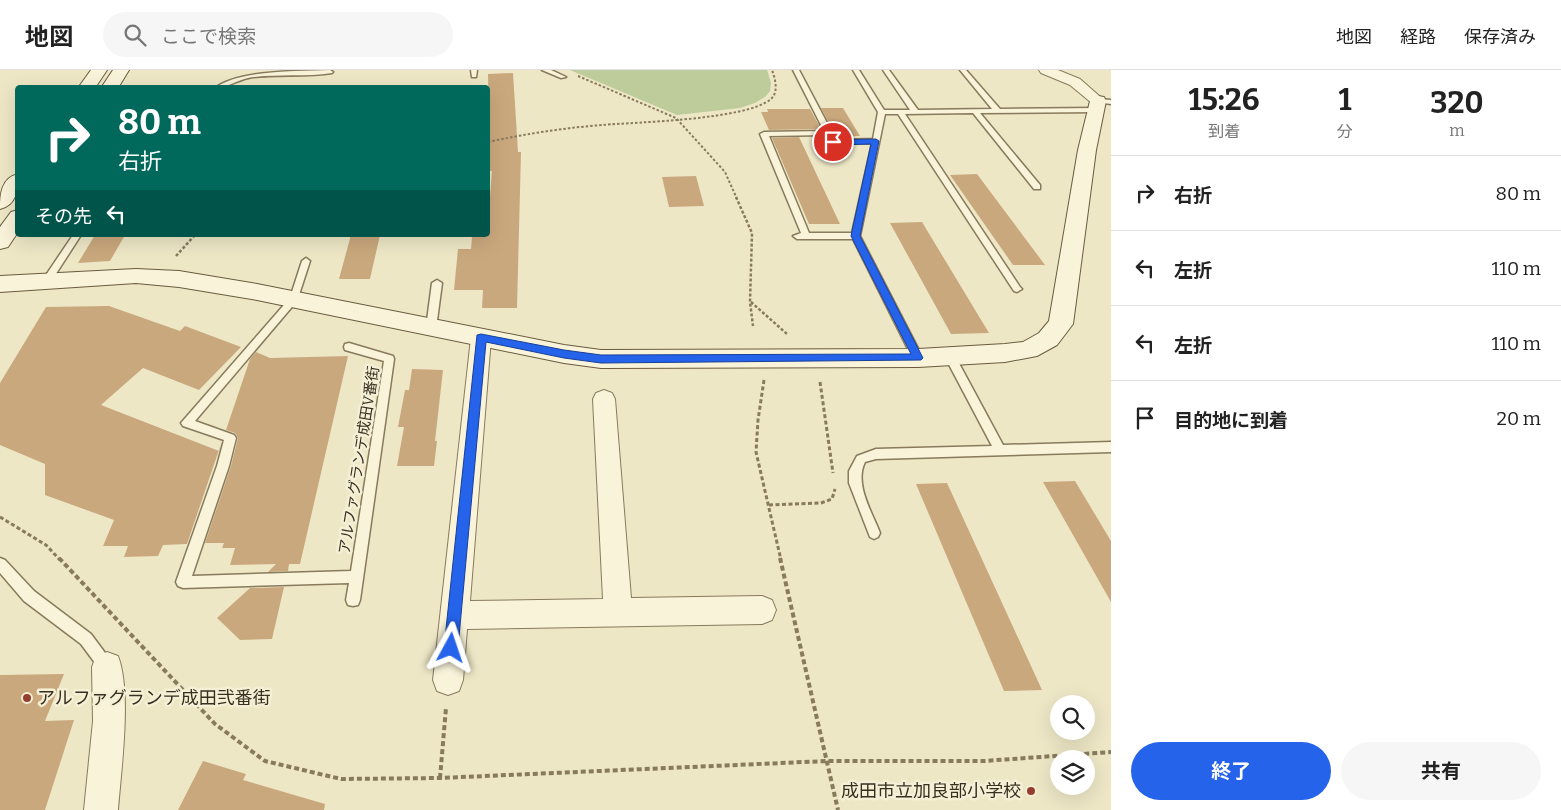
<!DOCTYPE html>
<html lang="ja">
<meta charset="utf-8">
<style>
body{margin:0;font-family:Bitter,"Noto Sans JP",serif;background:#f6f6f6;color:#222;height:100vh;display:flex;flex-direction:column;font-size:19px;white-space:nowrap}
*{box-sizing:border-box;margin:0}
p{font-size:16px;color:#767676}
.icon{flex:none;width:28px;height:28px;fill:none;stroke:currentColor;stroke-width:2;stroke-linecap:round;stroke-linejoin:round}
.map{position:relative;flex:1;overflow:hidden}
.panel{display:flex;flex-direction:column;background:#fff;width:450px}
.panel>*{flex:none}
.top-card{position:absolute;left:15px;top:15px;width:475px;height:152px;border-radius:5px;box-shadow:0 5px 20px #0002;background:#00695c;color:#fff;overflow:hidden}
.fabs{position:absolute;left:1050px;top:625px;display:grid;gap:10px}
.fabs a{display:grid;place-items:center;width:45px;height:45px;border-radius:50%;background:#fff;box-shadow:0 5px 20px #0002;font-size:25px}
.pin{position:absolute;display:grid;place-items:center;width:42px;height:42px;color:#fff;margin:-21px;border:2px solid #fff;border-radius:50%;box-shadow:0 1px 5px #0007}
.me{position:absolute;width:55px;margin:-28px;rotate:5deg;stroke-linejoin:round;filter:drop-shadow(0 0 4px #0008)}
.turn{display:flex;align-items:center;gap:18px;height:105px;padding:0 20px;font-size:22px}
.turn .icon{width:65px;height:65px;stroke-width:2.5}
.turn b{display:block;font-size:35px;line-height:42px}
.then{display:flex;align-items:center;height:48px;padding:0 20px;background:#0003;gap:10px;font-size:19px}
.eta{display:flex;justify-content:space-evenly;align-items:center;height:85px;text-align:center}
.eta b{font-size:30px;font-weight:700;line-height:35px}
.primary-button{display:flex;gap:10px;margin-top:auto;padding:10px 20px}
.primary-button a{flex:1;height:58px;border-radius:30px;background:#2563eb;color:#fff;font-size:20px;font-weight:700;line-height:58px;text-align:center}
.primary-button a+a{background:#f6f6f6;color:#222}
ul{padding:0;list-style:none}
li{display:flex;align-items:center;gap:15px;height:75px;padding:0 20px;border-top:1px solid #e0e0e0}
li div{flex:1}
li b{display:block;font-size:19px}
li em{font-style:normal}
header{display:flex;align-items:center;gap:30px;box-sizing:border-box;height:70px;padding:0 25px;background:#fff;border-bottom:1px solid #e0e0e0}
header strong{font-size:24px}
nav{display:flex;gap:28px;margin-inline-start:auto;font-size:18px}
.search{width:350px;height:45px;background:#f6f6f6;display:flex;align-items:center;gap:12px;box-sizing:border-box;padding:0 18px;border-radius:28px;color:#767676;font-size:19px}
main{display:flex;flex:1;min-height:0}
.map>svg:first-child{display:block}
</style>
<header>
<strong>地図</strong>
<div class="search"><svg class="icon" aria-label="search" viewBox="0 0 24 24"><circle cx="10" cy="10" r="6"/><path d="M15 15l6 6"/></svg>ここで検索</div>
<nav><a>地図</a><a>経路</a><a>保存済み</a></nav>
</header>
<main>
<div class="map">
<svg width="1111" height="740" viewBox="0 0 1111 740">
<rect width="100%" height="100%" fill="#ede7c6"/>
<path fill="#becb9a" d="M570 0H767L771 13 770 21 765 27 755 33 740 38 677 45Z"/>
<path fill="#caa87d" d="M513 3 518 82H521L517 238H482L483 220H454L458 179H471L472 167H487L492 101H490L488 4Z
M821 38H843L860 66H836Z
M767 39H810L821 59 769 60 761 42H768Z
M799 67 840 154H809L772 68Z
M977 104 1045 195H1013L950 105Z
M696 106 704 136 669 137 662 107Z
M922 152 989 263 951 264 890 153Z
M95 165H125L110 191 78 193Z
M351 165H380L370 209H339Z
M109 236 180 261 185 256 241 277 199 320 143 298 101 335 219 381 221 374 187 474 163 475 158 486 124 487 128 476H103L114 450 45 425V394L0 375V313L46 237Z
M256 282 270 288 348 286 300 494H289L288 501 268 502 276 494 230 495 235 478H222L224 473H205L231 396 238 368 235 363 226 360 250 289Z
M412 299 443 300 435 371H437L434 396H397L404 357H398L405 320H409Z
M1075 411 1111 471V532L1043 412Z
M947 413 1042 620 1004 621 916 414Z
M284 517 272 569 240 570 217 548 250 518Z
M64 604 45 651 74 650 45 740H0V605Z
M203 691 246 704 243 710 325 734 324 740H178Z"/>
<g fill="none" stroke-linecap="round" stroke-linejoin="round">
<g stroke="#887a5c" stroke-width="3">
<path id="lane" d="M330 0 333 2 332 3C306 7 279 4 253 7 239 9 227 18 215 18 239 0 299 1 330 0Z
M471 0H477L476 7H472Z
M542 0H551L566 7 561 8Z
M793 0H799L836 70 873 69 878 42 853 0H859L884 40H910L883 0H889L918 40 992 39 960 0H966L1000 39 1096 38 1100 40 1096 42 980 43 1040 115V119H1034L973 43 905 44 1020 217 1022 219 1017 222 1014 221 898 44H885L860 166 923 288 922 291H914L853 169H797L793 166 801 163 760 64 764 62 824 61ZM826 65 830 74H833L872 73 852 163H809L769 66Z
M1098 29 1111 30V34L1096 32V30Z
M73 165H81L50 213H44L42 211Z
M306 188 310 191 297 231 195 351 234 365 236 368 229 396 192 506 351 501 384 291 345 280 344 277 345 274 349 273 393 286 394 289 360 530 358 535 353 536 348 535 346 530 349 513 183 518 178 516 176 512 217 396 224 370 183 356 181 353 290 228 302 191Z
M437 210 442 213 436 258 431 262 426 258 432 213Z
M950 283 954 284 1003 375 1111 372V382L876 389 865 392C854 414 872 442 880 463L878 467 874 469 870 467 849 413V401L857 386 876 379 992 376 945 287Z
M0 488 5 490 34 521 91 564 111 591 113 596 111 601 106 603 101 601 81 574 24 531 0 503Z"/>
</g>
<g stroke="#887a5c" stroke-width="2">
<path id="street" d="M1039 0H1058L1080 9 1105 31 1103 34H1093L1070 15 1041 3Z
M481 260 488 263 491 268 470 531 603 529 593 329 596 323 604 320 612 323 615 329 631 528 762 526 772 530 776 540 772 550 762 554 467 559 463 610 459 621 448 625 437 621 433 610 471 268 474 263Z
M107 582 118 586C132 622 121 700 118 740H84L93 651 92 597 96 586Z"/>
</g>
<g stroke="#6a5b3f" stroke-width="2">
<path id="secondary" d="M91 0H107L95 18H78Z
M113 0H129L118 18H101Z
M1098 26 1104 27 1106 31 1096 80 1073 254 1057 275 1037 286 1005 292 918 297 601 298 564 293 257 230 179 217 136 213 0 222V206L136 199 179 201 257 214 564 275 601 280 918 279 1005 274 1023 272 1039 263 1049 251 1078 80 1090 31 1092 27Z
M18 104C18 119 17 135 0 139 0 125 1 108 18 104Z
M18 140V162L8 177 0 179V157L11 142Z"/>
</g>
<path stroke="#887a5c" stroke-width="2" stroke-dasharray="2.5 2" stroke-linecap="butt" d="M578 6 676 48 725 102 737 129
M488 72C525 64 563 58 602 55 637 52 746 50 771 29 779 22 775 8 772 0"/>
<path stroke="#887a5c" stroke-width="2.5" stroke-dasharray="3 2" stroke-linecap="butt" d="M736 127 752 163 750 232 753 256
M176 186 195 165
M751 232 787 264"/>
<path stroke="#887a5c" stroke-width="3" stroke-dasharray="4 2.5" stroke-linecap="butt" d="M764 310 758 350 756 382 781 490
M820 312 833 403
M769 435 821 433 832 429 835 419
M0 447 46 475 60 490"/>
<path stroke="#887a5c" stroke-width="4" stroke-dasharray="5 3" stroke-linecap="butt" d="M59 488 215 654 265 691 341 709 440 708 827 691H984L1111 682
M780 488 838 740
M440 708 446 638"/>
<use href="#lane" fill="#f8f3d9" fill-rule="evenodd"/>
<use href="#street" fill="#f8f3d9" fill-rule="evenodd"/>
<use href="#secondary" fill="#f8f3d9" fill-rule="evenodd"/>
</g>
<path fill="#2563eb" stroke="#184099" d="M876 69 879 71 860 166 923 288 921 290 601 293 564 288 486 272 458 578 456 583 451 585 446 583 444 578 477 265 481 264 564 280 601 285 911 284 851 166 871 74 833 75 830 72 833 70Z"/>
<g fill="#953d2e" stroke="#f5f0d5" stroke-width="2">
<circle cx="27" cy="628" r="5"/>
<circle cx="1031" cy="721" r="5"/>
</g>
<g text-anchor="middle" dominant-baseline="central" stroke-width="5" stroke-linejoin="round" paint-order="stroke">
<g font-size="15" fill="#382f20" stroke="#f5f0d5">
<text transform="translate(359 390) rotate(-81)">アルファグランデ成田V番街</text>
</g>
<g font-size="18" fill="#382f20" stroke="#f5f0d5" text-anchor="start">
<text x="37" y="628">アルファグランデ成田弐番街</text>
<text x="1021" y="721" text-anchor="end">成田市立加良部小学校</text>
</g>
</g>
</svg>
<div class="fabs">
<a><svg class="icon" aria-label="search" viewBox="0 0 24 24"><circle cx="10" cy="10" r="6"/><path d="M15 15l6 6"/></svg></a>
<a><svg class="icon" aria-label="layers" viewBox="0 0 24 24"><path d="M12 4l9 5-9 5-9-5zM3 14l9 5 9-5"/></svg></a>
</div>
<div class="pin" style="left:833px;top:72px;background:#d93025"><svg class="icon" aria-label="arrive" viewBox="0 0 24 24"><path d="M6 21V4h12l-3 4 3 4H6"/></svg></div>
<svg class="me" style="left:451px;top:578px" viewBox="-20 -20 40 40"><path d="M0-17L14 15 0 8-14 15z" fill="#2563eb" stroke="#fff" stroke-width="4"/></svg>
<div class="top-card">
<div class="turn"><svg class="icon" aria-label="right" viewBox="0 0 24 24"><path d="M7 20v-9h11M14 6l5 5-5 5"/></svg><div><b>80 m</b>右折</div></div>
<div class="then">その先<svg class="icon" aria-label="left" viewBox="0 0 24 24"><path d="M17 20v-9H6M10 6l-5 5 5 5"/></svg></div>
</div>
</div>
<section class="panel">
<div class="eta">
<div><b>15:26</b><p>到着</p></div>
<div><b>1</b><p>分</p></div>
<div><b>320</b><p>m</p></div>
</div>
<ul>
<li><svg class="icon" aria-label="right" viewBox="0 0 24 24"><path d="M7 20v-9h11M14 6l5 5-5 5"/></svg><div><b>右折</b></div><em>80 m</em></li>
<li><svg class="icon" aria-label="left" viewBox="0 0 24 24"><path d="M17 20v-9H6M10 6l-5 5 5 5"/></svg><div><b>左折</b></div><em>110 m</em></li>
<li><svg class="icon" aria-label="left" viewBox="0 0 24 24"><path d="M17 20v-9H6M10 6l-5 5 5 5"/></svg><div><b>左折</b></div><em>110 m</em></li>
<li><svg class="icon" aria-label="arrive" viewBox="0 0 24 24"><path d="M6 21V4h12l-3 4 3 4H6"/></svg><div><b>目的地に到着</b></div><em>20 m</em></li>
</ul>
<div class="primary-button"><a>終了</a><a>共有</a></div>
</section>
</main>
